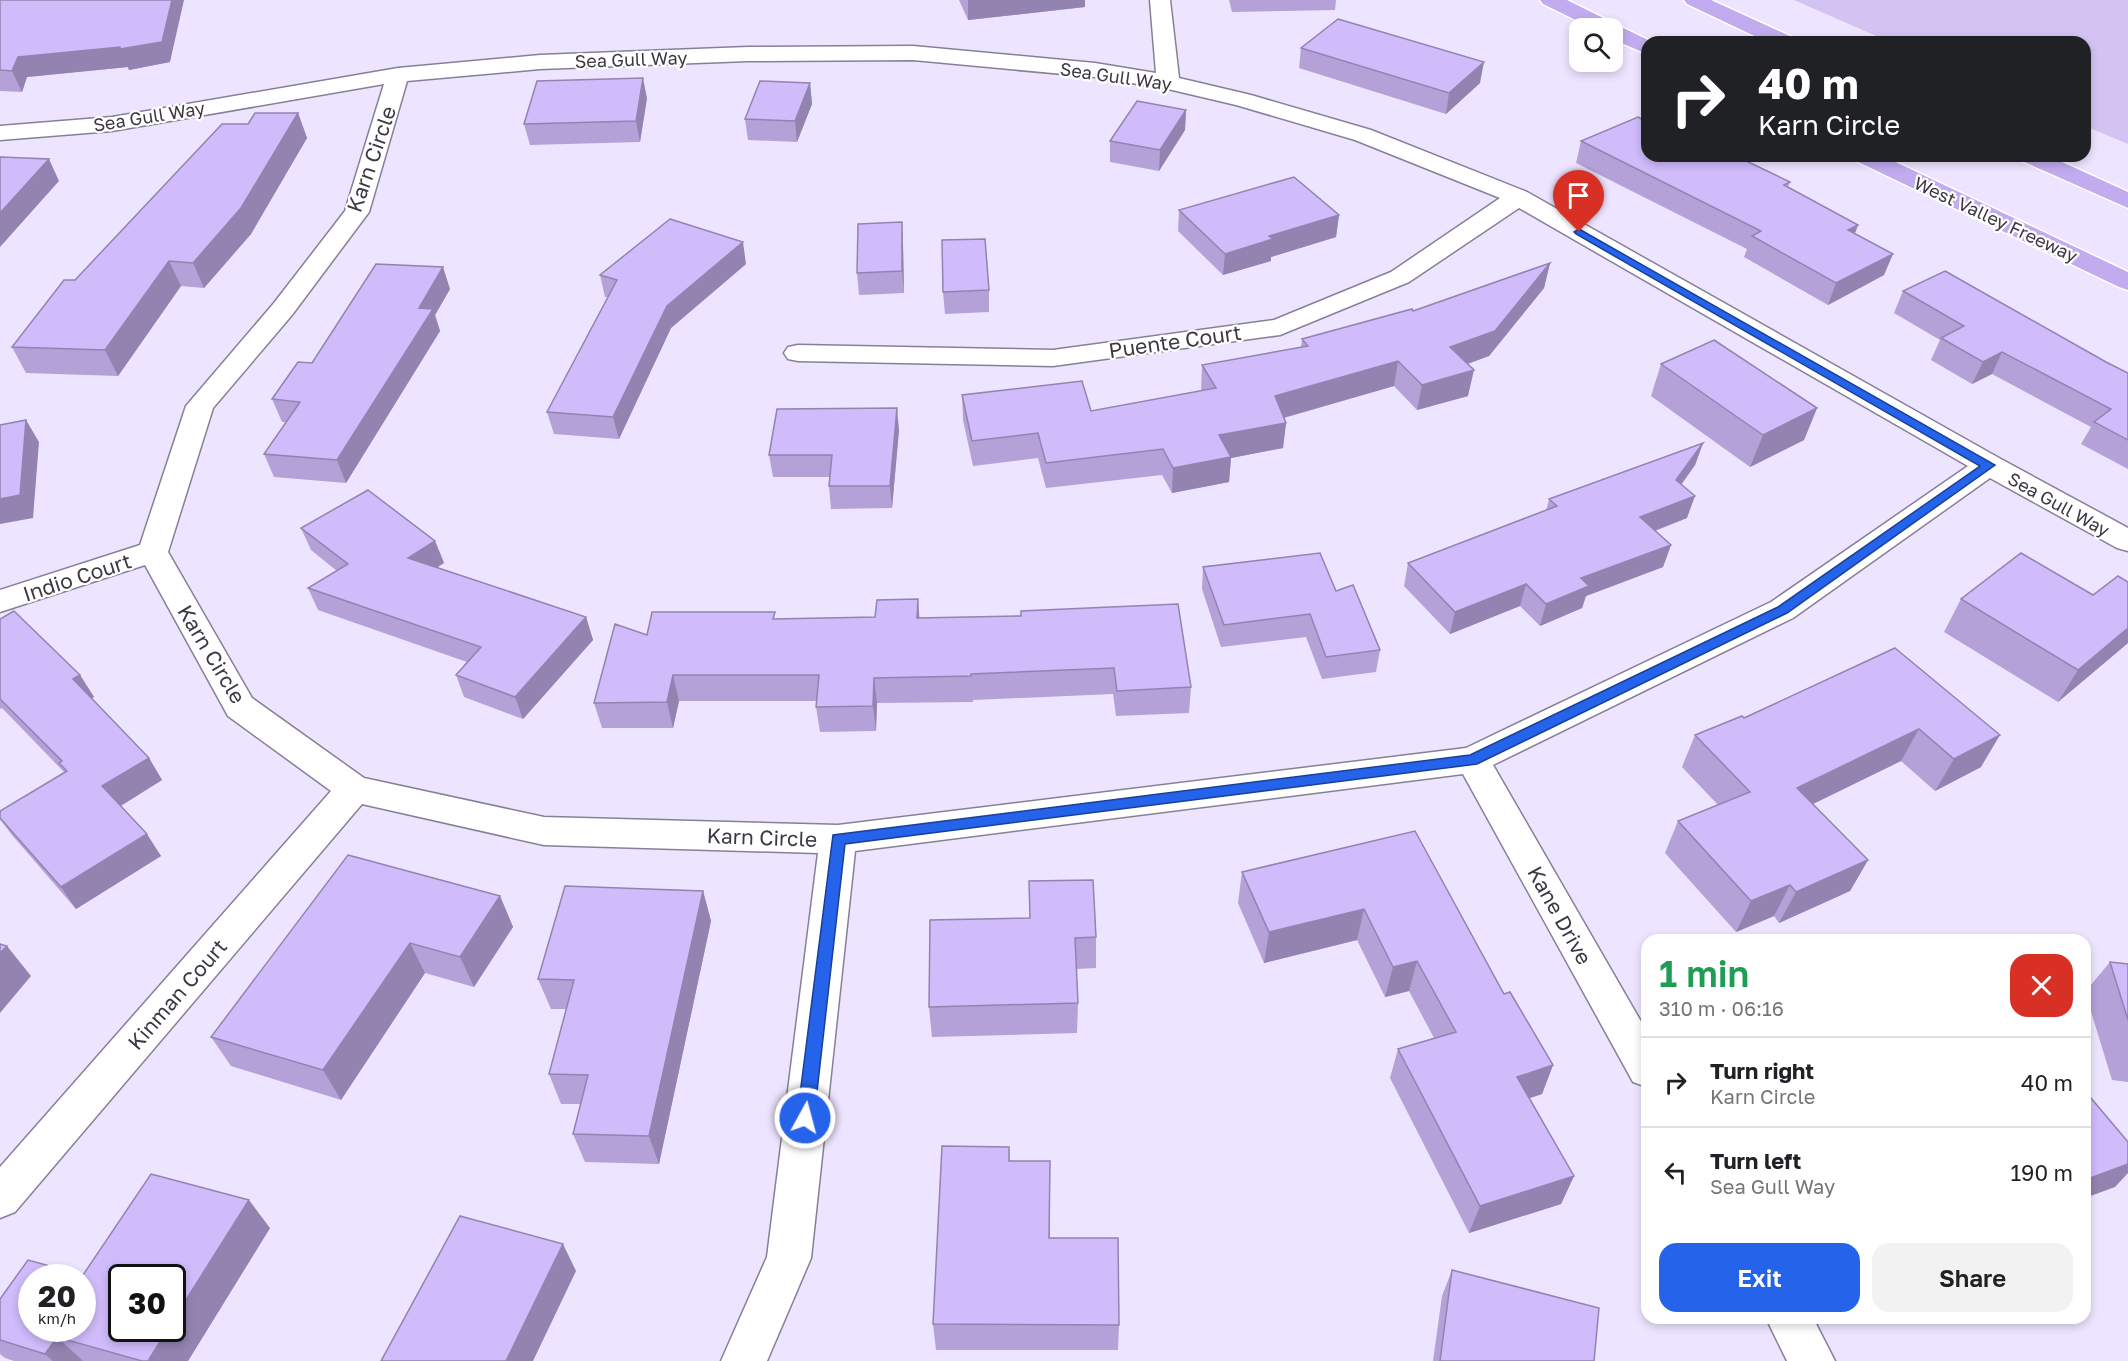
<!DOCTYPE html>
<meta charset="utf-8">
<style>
body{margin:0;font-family:"Golos Text",sans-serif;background:#f2f2f2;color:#202124;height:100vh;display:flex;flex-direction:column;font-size:22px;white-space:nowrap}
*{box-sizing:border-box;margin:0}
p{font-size:20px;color:#757577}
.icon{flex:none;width:33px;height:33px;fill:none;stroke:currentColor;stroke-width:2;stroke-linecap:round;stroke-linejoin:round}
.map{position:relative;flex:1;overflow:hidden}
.side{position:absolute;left:1641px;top:934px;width:450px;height:390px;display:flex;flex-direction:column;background:#fff;border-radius:18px;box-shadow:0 3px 9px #0003}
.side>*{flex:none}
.hud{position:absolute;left:1641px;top:36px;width:450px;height:126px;border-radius:18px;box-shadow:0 3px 9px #0003;background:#202124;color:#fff;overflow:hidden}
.fabs{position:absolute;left:1569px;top:18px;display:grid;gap:12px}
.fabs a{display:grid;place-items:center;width:54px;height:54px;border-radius:12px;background:#fff;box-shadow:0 3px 9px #0003;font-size:30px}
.speed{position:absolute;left:18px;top:1264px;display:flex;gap:12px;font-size:30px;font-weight:700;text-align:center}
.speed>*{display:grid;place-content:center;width:78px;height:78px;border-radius:50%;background:#fff;box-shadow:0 3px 9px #0003;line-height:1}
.speed small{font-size:15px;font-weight:400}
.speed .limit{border:3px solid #111;border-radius:9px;background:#fff;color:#111}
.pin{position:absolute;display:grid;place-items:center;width:51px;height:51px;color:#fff;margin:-62px -26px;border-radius:50% 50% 50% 0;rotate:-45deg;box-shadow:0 0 6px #0007}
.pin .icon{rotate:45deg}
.me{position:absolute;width:66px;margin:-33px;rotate:7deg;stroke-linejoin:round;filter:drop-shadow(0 0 4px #0008)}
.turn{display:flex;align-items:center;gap:21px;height:126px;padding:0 18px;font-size:27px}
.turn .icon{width:78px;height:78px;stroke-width:2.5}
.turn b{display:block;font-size:42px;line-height:51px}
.round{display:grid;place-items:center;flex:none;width:63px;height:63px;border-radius:18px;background:#f2f2f2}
.head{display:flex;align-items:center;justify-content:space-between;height:102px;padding:0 18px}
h1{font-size:36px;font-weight:600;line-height:45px;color:#1e9e55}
.action{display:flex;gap:12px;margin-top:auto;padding:12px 18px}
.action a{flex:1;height:69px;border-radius:18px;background:#2563eb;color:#fff;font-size:24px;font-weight:600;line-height:69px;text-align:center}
.action a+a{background:#f2f2f2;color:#202124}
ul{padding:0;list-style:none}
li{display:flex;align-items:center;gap:18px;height:90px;padding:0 18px;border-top:2px solid #e0e0e0}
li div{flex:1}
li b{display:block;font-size:22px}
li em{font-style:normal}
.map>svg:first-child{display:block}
</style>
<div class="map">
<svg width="2128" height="1361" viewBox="0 0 2128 1361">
<rect width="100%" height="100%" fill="#ede5ff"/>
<path fill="#d2c3f3" d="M1794 0H2128V144L2085 126V42H1890Z"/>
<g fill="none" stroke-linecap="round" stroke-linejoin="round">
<g stroke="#868097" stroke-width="3">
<path id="street" d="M1150 0H1170L1179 78 1251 95 1371 130 1527 192 1999 458 2128 528V551L2117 548 1990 478 1793 618 1493 765 1647 1032V1087L1633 1082 1463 774 855 851 811 1258 767 1361H721L767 1257 818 853 544 845 362 804 15 1212 0 1218V1167L331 791 228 716 145 565 0 612V590L140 545 186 406 274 303 345 211 384 84 112 131 0 140V126L112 117 398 68 540 55 748 47 913 46 1095 63 1156 73ZM913 60 1095 77 1168 89 1236 105 1355 140 1500 198 1391 272 1274 320 1053 350 798 345 788 347 784 353 788 359 798 361 1053 366 1280 335 1409 282 1519 208 1968 466 1771 602 1466 748 838 825 544 817 364 778 252 698 168 552 213 408 292 315 369 212 407 81 540 69 748 61Z
M1766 1318H1813L1835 1361H1787Z"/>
</g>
<g stroke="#fff" stroke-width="3">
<path id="highway" d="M1540 0H1567L1652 42H1647V54L1612 39V28H1592L1543 4Z
M1684 0H1711L1792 37 1795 42H1767L1687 4Z
M1852 156H1883L2128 272V290L2119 287 1856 161Z
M2018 156H2049L2128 192V208L2022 161Z"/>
</g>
<use href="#street" fill="#fff" fill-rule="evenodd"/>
<use href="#highway" fill="#c2acef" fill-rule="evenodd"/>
</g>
<path fill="#b3a1d8" d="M0 0 170 62 129 70 128 67 27 77 22 92 0 91Z
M959 0H1085V7L968 20Z
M1229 0H1336L1335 10 1232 12Z
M1301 48 1480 83 1446 114 1299 68Z
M810 83 812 104 797 142 748 140 745 119Z
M647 98 640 142 530 145 524 124Z
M1186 110 1185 130 1159 171 1110 162V141Z
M298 113 307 138 251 234 204 288 181 286 118 376 26 373 12 347 75 280 248 124Z
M1581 141 1647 156 1790 182 1788 187 1858 225 1855 233 1884 275 1828 305 1744 257 1747 249 1576 163Z
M1179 210 1339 215 1336 237 1271 257V261L1223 275 1178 231Z
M903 244 904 293 859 295 857 273Z
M1550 263 1544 288 1489 356 1467 364 1468 396 1417 410 1394 386 1284 418 1286 423 1283 448 1231 458 1229 482 1172 493 1162 475 1046 488 1038 458 973 466 963 420 962 395 1091 411 1201 391 1202 365 1301 347 1302 339 1413 311Z
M746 264 671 328 619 439 554 434 547 412 608 297H605L600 275Z
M450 289 435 315 440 331 346 483 274 477 264 454 286 422H282L272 399 312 363Z
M989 290V312L945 314 943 292Z
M1903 291 2106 362 2128 373V469L2081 444 2091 427 1992 374 1972 384 1931 360 1940 340 1894 313Z
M1661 364 1817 408 1804 440 1750 467 1651 396Z
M899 430 892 508 831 509 829 486 830 477H773L769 455Z
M1703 443 1695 465 1681 485 1687 518 1655 531 1671 545 1663 567 1586 596 1582 608 1540 626 1520 606 1450 634 1404 586 1408 563 1546 511 1549 499Z
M301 528 435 541 444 563 437 567 586 617 593 640 523 719 464 697 456 675 467 662 318 610 308 588 337 571 311 550Z
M1203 567 1336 591 1380 650 1376 672 1322 679 1306 637 1221 647 1202 589Z
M2128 582V643L2058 702 1944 632 1961 599 2093 595Z
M919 617 1191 687 1189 713 1116 716 1113 694 973 700V702L877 703 876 731 820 732 816 707V701H679L673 728H602L594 703 776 619Z
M0 619 80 675 94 697 91 698 149 758 162 780 121 806 161 856 76 909 12 835 0 819V811L65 773 2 708 0 709Z
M1895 648 1981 767 1935 791 1901 761 1813 804 1868 860 1850 891 1779 923 1774 916 1736 932 1665 853 1678 821 1718 805 1682 767 1695 735 1744 718Z
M1415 831 1504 994 1553 1065 1542 1094 1530 1098 1574 1176 1561 1204 1469 1233 1390 1078 1398 1049 1434 1038 1409 991 1385 997 1357 940 1264 963 1238 903 1242 872Z
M703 891 711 921 659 1164 585 1162 573 1134 581 1104H561L549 1074 566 1009H551L538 979Z
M500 896 513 927 474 987 425 973 341 1100 231 1066 211 1037Z
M930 920 1096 937V968L1076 969 1078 1003 1077 1033 932 1037 929 1007Z
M2110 962 2128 964V1082L2112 1080 2085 992Z
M1009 1147 1010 1161 1050 1189V1238L1119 1325 1118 1350H936L933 1324Z
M270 1228 188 1361H14L5 1358 0 1354V1299L83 1275Z
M1452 1270 1594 1361H1433L1442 1296Z"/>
<path fill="#9283b0" d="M172 0H184L170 62 129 70 128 67 27 77 22 92 12 71 18 57Z
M968 0H1085V7L968 20Z
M1484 62 1480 83 1446 114 1449 93Z
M643 78 647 98 640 142 636 121Z
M810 83 812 104 797 142 795 121Z
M1186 110 1185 130 1159 171 1160 150Z
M298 113 307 138 251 234 204 288 193 263Z
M49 159 59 181 0 247V213Z
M1339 215 1336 237 1271 257V261L1223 275 1225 254 1269 236Z
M902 222 903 244 904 293 902 271Z
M1858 225 1850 246 1848 230Z
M743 242 746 264 671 328 619 439 613 417 667 306Z
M1893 254 1884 275 1828 305 1836 283Z
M169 261 181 286 118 376 105 350Z
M1550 263 1544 288 1489 356 1445 372 1450 347Z
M443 267 450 289 435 315 440 331 346 483 337 460 419 308Z
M2002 352 1992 374 1972 384 1983 362Z
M1398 361 1394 386 1272 421 1275 396Z
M1474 370 1468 396 1417 410 1422 385Z
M897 408 899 430 892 508 890 486Z
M1817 408 1804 440 1750 467 1763 435Z
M26 420 39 442 33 518 0 524V499Z
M1286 423 1283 448 1231 458 1229 482 1172 493 1173 468 1219 435Z
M1703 443 1695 465 1668 503 1676 480Z
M1695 496 1687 518 1633 539 1640 517Z
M435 541 444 563 417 580 408 558Z
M1671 545 1663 567 1586 596 1582 608 1540 626 1546 604 1581 578Z
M1526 584 1520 606 1450 634 1455 612Z
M918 599 920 625 917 618Z
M586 617 593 640 523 719 515 697Z
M2128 628V643L2058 702 2078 670Z
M80 675 94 697 86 701 73 679Z
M673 675 679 701 673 728 667 702Z
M874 678 877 703 876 731 873 706Z
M1919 729 1901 761 1782 819 1797 788Z
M2000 735 1981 767 1935 791 1954 759Z
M149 758 162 780 117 808 102 786Z
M147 834 161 856 76 909 61 887Z
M1868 860 1850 891 1779 923 1796 892Z
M1790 885 1774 916 1736 932 1751 901Z
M703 891 711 921 659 1164 649 1136Z
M500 896 513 927 474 987 460 957Z
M1364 909 1357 940 1264 963 1269 932Z
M410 943 425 973 341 1100 323 1070Z
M7 946 31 976 0 1013V953Z
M1417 961 1409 991 1385 997 1393 967Z
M1553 1065 1542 1094 1506 1106 1517 1077Z
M2128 1164V1173L2115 1187 2085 1198V1180Z
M1574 1176 1561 1204 1469 1233 1480 1206Z
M249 1200 270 1228 188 1361H148L168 1329H172V1322Z
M563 1244 576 1271 533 1361H506Z
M57 1337 83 1361H53L45 1354Z"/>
<path fill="#d0bbfb" stroke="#9283b0" stroke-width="1.5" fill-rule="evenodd" d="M0 0H172L162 42 120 49V47L18 57 12 71 0 70Z
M1338 19 1484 62 1449 93 1301 48Z
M643 78 636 121 524 124 537 81Z
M760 81 810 83 795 121 745 119Z
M1137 101 1186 110 1160 150 1110 141Z
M255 113H298L241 208 193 263 169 261 105 350 12 347 64 280H75L222 124H248Z
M1638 117 1647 122V156H1736L1790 182 1784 185 1858 225 1848 230 1893 254 1836 283 1752 236 1761 231 1581 141Z
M0 157 49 159 0 213Z
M1294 177 1339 215 1269 236 1273 239 1225 254 1179 210Z
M670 219 743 242 667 306 613 417 547 412 617 280 600 275Z
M902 222V271L857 273 858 224Z
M985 239 989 290 943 292 942 240Z
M1550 263 1495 331 1450 347 1474 370 1422 385 1398 361 1275 396 1286 423 1219 435 1231 457 1173 468 1163 449 1046 463 1038 433 972 441 962 395 1082 381 1091 411 1216 388 1202 365 1308 346 1302 339 1412 309 1413 311Z
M376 264 443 267 419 308 433 309 337 460 264 454 300 402 272 399 298 362 312 363Z
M1945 271 2106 362 2128 373V440L2094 422 2111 409 2002 352 1983 362 1941 338 1964 326 1903 291Z
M1714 340 1817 408 1763 435 1661 364Z
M897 408 890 486H829L832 455H769L777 409Z
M26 420 20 495 0 499V425Z
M1703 443 1676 480 1695 496 1640 517 1671 545 1581 578 1589 586 1546 604 1526 584 1455 612 1408 563 1557 506 1549 499Z
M368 490 435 541 408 558 586 617 515 697 456 675 481 647 308 588 348 564 301 528Z
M1320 553 1336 591 1353 585 1380 650 1326 657 1310 614 1224 625 1203 567Z
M2021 553 2093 595 2118 576 2128 582V628L2078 670 1961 599Z
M918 599 917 618 1021 616V611L1178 604 1191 687 1117 691 1114 668 971 674V676L874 678 873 706 816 707 819 675H673L667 702 594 703 615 624 647 635 652 612H775L773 619 875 617 877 600Z
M14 611 80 675 73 679 149 758 102 786 147 834 61 887 0 818V811L67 771 59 763 62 761 0 699V619Z
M1895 648 2000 735 1954 759 1919 729 1797 788 1868 860 1796 892 1790 885 1751 901 1678 821 1750 792 1695 735 1742 716 1744 718Z
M1415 831 1504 994 1510 992 1553 1065 1517 1077 1574 1176 1480 1206 1398 1049 1456 1032 1417 961 1393 967 1364 909 1269 932 1242 872Z
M348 855 500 896 460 957 410 943 323 1070 211 1037Z
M1093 880 1096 937 1075 938 1078 1003 929 1007 930 920 1030 918 1029 881Z
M565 886 703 891 649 1136 573 1134 588 1075 549 1074 574 980 538 979Z
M0 944 7 946 0 953Z
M2110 962 2128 964V1020Z
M2085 1091 2128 1142V1164L2085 1180Z
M942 1146 1009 1147V1161H1050L1049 1238H1118L1119 1325 933 1324Z
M151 1174 249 1200 172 1322V1278H122V1329H168L148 1361H142L57 1337 45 1354 0 1340V1299L28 1260 83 1275ZM32 1278H82V1329H32Z
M460 1216 563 1244 506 1361H381Z
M1452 1270 1599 1308 1594 1361H1440Z"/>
<path fill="#2563eb" stroke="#184099" stroke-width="1.5" d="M1579 229 1995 465 1787 613 1477 764 845 844 814 1118 811 1124 805 1126 799 1124 797 1118 833 835 1470 755 1778 607 1980 466 1576 234 1574 232Z"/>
<g text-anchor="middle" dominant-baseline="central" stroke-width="4.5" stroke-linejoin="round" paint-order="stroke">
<g font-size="18" fill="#3c3943" stroke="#fff">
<text transform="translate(631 59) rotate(-2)">Sea Gull Way</text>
<text transform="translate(1116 76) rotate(8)">Sea Gull Way</text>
<text transform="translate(149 116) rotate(-9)">Sea Gull Way</text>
<text transform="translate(1996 219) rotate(25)">West Valley Freeway</text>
<text transform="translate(2059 504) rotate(29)">Sea Gull Way</text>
</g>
<g font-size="21" fill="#3c3943" stroke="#fff">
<text transform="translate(371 159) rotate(-71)">Karn Circle</text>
<text transform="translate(1175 341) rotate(-8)">Puente Court</text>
<text transform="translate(77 577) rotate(-18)">Indio Court</text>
<text transform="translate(212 654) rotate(59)">Karn Circle</text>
<text transform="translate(762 837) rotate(2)">Karn Circle</text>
<text transform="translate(1560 915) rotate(61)">Kane Drive</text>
<text transform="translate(177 994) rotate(-49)">Kinman Court</text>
</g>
</g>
</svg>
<div class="fabs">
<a><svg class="icon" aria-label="search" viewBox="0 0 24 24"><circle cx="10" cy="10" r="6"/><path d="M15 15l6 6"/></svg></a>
</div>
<div class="speed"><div>20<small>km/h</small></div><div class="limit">30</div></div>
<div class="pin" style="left:1579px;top:232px;background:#d93025"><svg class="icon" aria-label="arrive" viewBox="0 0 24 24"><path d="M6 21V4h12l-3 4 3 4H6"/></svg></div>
<svg class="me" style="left:805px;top:1118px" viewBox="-20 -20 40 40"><circle r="17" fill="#2563eb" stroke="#fff" stroke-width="3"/><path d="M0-11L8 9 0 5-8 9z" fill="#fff"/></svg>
<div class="hud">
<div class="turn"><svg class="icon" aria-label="right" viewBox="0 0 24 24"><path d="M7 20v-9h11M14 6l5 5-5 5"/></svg><div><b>40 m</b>Karn Circle</div></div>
</div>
<section class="side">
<div class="head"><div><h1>1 min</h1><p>310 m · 06:16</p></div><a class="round" style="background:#d93025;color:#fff"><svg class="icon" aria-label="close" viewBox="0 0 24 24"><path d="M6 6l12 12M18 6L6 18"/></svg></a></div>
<ul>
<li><svg class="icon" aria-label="right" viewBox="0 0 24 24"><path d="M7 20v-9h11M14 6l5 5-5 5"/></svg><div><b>Turn right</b><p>Karn Circle</p></div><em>40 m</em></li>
<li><svg class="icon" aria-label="left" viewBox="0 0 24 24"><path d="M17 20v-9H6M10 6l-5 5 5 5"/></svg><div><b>Turn left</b><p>Sea Gull Way</p></div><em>190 m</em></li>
</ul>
<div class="action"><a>Exit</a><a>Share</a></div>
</section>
</div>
